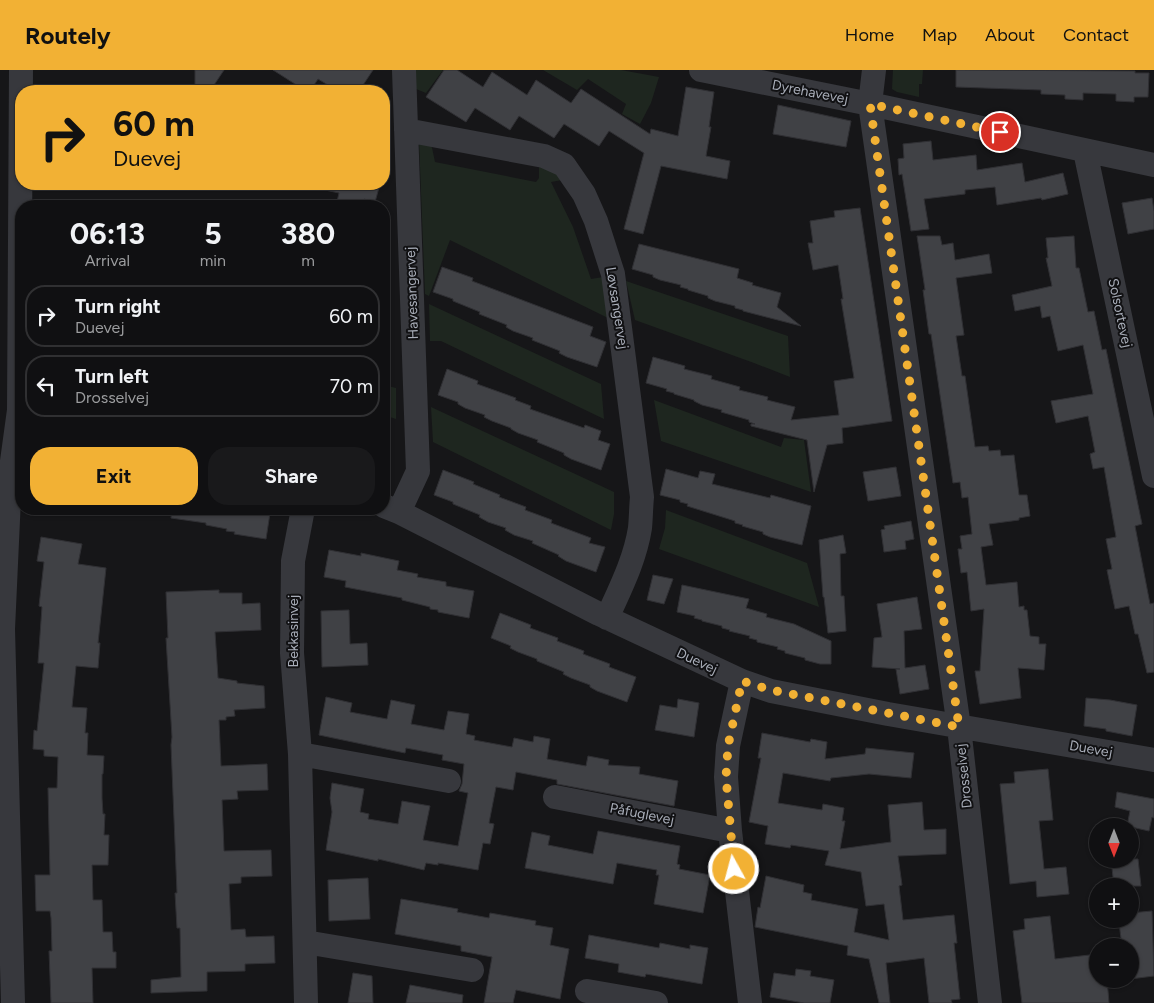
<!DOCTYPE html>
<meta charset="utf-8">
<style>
body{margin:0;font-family:Figtree,sans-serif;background:#19191b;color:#f1f3f6;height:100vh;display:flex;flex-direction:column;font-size:19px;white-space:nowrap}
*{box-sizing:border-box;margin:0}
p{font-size:16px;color:#9c9d9f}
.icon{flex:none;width:28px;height:28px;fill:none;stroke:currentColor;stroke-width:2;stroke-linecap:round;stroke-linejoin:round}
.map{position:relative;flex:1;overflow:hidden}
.panel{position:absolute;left:15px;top:130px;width:375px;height:315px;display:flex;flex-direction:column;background:#101012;border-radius:20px;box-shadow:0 1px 4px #0004,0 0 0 1px #303032}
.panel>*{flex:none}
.top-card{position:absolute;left:15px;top:15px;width:375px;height:105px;border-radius:20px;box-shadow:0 1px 4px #0004,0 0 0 1px #303032;background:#f2b134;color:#111;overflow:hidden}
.needle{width:32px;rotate:180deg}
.buttons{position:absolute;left:1089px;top:748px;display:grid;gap:10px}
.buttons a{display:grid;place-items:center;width:50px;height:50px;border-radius:50%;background:#101012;box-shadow:0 1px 4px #0004,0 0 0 1px #303032;font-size:25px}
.pin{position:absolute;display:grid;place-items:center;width:42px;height:42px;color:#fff;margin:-21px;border:2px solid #fff;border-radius:50%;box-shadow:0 1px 5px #0007}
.me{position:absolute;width:55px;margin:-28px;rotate:353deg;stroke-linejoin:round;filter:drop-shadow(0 0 4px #0008)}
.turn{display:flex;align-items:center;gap:18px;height:105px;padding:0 15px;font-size:22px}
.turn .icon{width:65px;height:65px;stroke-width:2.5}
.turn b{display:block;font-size:35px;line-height:42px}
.eta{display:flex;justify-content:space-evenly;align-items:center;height:85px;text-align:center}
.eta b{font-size:30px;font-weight:700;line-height:35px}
.button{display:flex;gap:10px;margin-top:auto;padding:10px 15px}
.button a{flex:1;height:58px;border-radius:20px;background:#f2b134;color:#111;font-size:20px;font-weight:700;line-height:58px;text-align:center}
.button a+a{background:#19191b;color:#f1f3f6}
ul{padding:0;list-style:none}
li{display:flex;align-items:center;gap:15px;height:62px;margin:0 10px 8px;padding:0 5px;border:2px solid #303032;border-radius:20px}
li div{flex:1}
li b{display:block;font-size:19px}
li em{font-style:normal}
header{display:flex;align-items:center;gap:30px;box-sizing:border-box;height:70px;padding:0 25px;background:#f2b134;color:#111}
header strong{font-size:24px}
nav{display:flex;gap:28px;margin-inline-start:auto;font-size:18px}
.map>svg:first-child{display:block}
</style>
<header>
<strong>Routely</strong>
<nav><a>Home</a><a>Map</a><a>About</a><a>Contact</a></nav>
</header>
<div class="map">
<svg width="1154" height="933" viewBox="0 0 1154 933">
<rect width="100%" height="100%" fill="#161618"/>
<path fill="#1e261f" d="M415 0H443L426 23 416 19Z
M543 0H621L659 7 651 33 640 54 622 44 626 34 588 9 577 20Z
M893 0H923L922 14H919V27L897 22 892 19Z
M419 71 431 73 435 92 536 112 539 108V92L554 101 562 110 551 112 573 157 591 209 603 207 608 248 450 170 429 226 425 224Z
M626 211 788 266 790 307 754 293 635 250Z
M429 234 601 314 604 349 441 271H430Z
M384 315 396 318V349L384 345Z
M654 330 781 377 784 368 804 370 811 422 661 371Z
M431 337 614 422V444L611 460 433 372Z
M666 440 807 493 819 537 659 479 665 458Z"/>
<path fill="#404145" stroke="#303034" d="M195 0H224L210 21H195Z
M273 0H373L359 21H338L318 9 310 21H306Z
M444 0H457L483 17 492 2 527 25 536 10 571 33 581 19 650 64 651 59 678 66 686 17 714 22 709 57H711L706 86 730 91 727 109 661 96 643 164 624 159 644 83 609 61 599 76 564 54 554 68 519 46 510 60 475 38 466 52 426 27Z
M956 0 1135 1V3H1149L1148 27H1134V32L1116 31V24L1083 23V30L1065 29V25L1041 24V20L956 17Z
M778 35 851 51 846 77 773 64Z
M931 71 933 90 976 85 977 100 1022 93 1025 112 1063 103 1068 124 1042 130 1041 128 997 135 995 117 965 120V124L924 129 929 159 911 161 902 104 899 105 898 89 904 88 903 74Z
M326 114H380L375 132 364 129 362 136H336L339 123 325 120Z
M1152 128 1154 141V159L1128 164 1122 133Z
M860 138 892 351 842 358 843 373 827 375 814 422 807 370 751 356V354H755L749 352V350L721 342 722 340 702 335 694 331V330L674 324V323L666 321 667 319 646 313 653 287 685 296 684 299 712 306 711 309 740 317 739 320 768 327 767 330 795 337 791 350 839 345 834 311 854 308 841 229H843L838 195 813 200 808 173H813L810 151 835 147 834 141Z
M917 166H940L942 175 953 173 955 190 989 184 992 203 956 208 964 265 956 266 962 306H965L975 377 988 376 989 381 1000 380 1001 386 1014 385 1019 425H1027L1030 446 1019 448V450L989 454 993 475 981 477 986 515 1017 512 1019 537 1024 536V540H1027L1030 566 1039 567V574H1046L1044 600 1018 598 1021 628 980 634 975 601H980L984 539 971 541 967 502 961 503 958 479H962L960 466 972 464 968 427 962 428 960 412 953 413 931 264H929L923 220H925Z
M1074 166 1076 198H1079L1088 242 1094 241 1102 280 1106 279 1142 454 1135 456 1150 534 1154 533V602L1147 603 1138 564H1135L1129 536 1115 539 1107 500 1112 499 1106 469 1116 467 1104 397 1093 399 1090 384 1095 382 1088 346 1056 353 1051 331 1093 324 1083 275 1058 281 1050 246 1042 248 1040 236 1015 241 1012 225 1052 216 1046 188H1048L1046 168Z
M639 174 739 199 737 208 753 213 752 215 781 223 777 237 801 256 743 241V240L735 238V236L715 231 708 228V226L688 220V219L680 217 681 215 660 210 653 207V205L632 199Z
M442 197 473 208 472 211 593 257 590 266 606 272 597 297 567 287 559 283 560 281 532 270 533 268 513 261 506 257 507 255 479 244 480 242 453 231V229L433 222Z
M447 299 478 311 477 314 516 328 515 330 531 336 530 339 584 358 585 355 601 361 598 370 610 374 601 400 571 389 564 385V383L537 372 538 370 518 363 511 359V358L492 351 484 347 485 345 465 338 458 334V332L438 325Z
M896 397 901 426 868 431 863 402Z
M666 399 698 408 700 401 715 404 712 414 770 428 771 425 811 436 802 475 770 467 763 464V462L742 456 743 455 735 453V451L687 436 688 434 680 432V430L660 425Z
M443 400 474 412 473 414 500 425 499 427 526 437 525 440 552 450 551 453 591 468 589 473 605 477 596 502 566 491 558 486 559 485 532 473 533 471 514 465 505 460 506 458 488 452 479 447 480 445 453 434V432L434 425Z
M172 439H248L270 443 266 469 234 464 235 462 226 461 227 459 206 455V453L171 448Z
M911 451 914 469 905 471 906 479 884 482 881 460 885 459 884 456Z
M843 465 846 483 840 484 841 526H844L846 561 828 563 824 527H823L819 470Z
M41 467 82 474 78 494 106 498 98 573H100L98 598 76 596 72 637 87 638 85 663H88L87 685 104 686 103 704H102V728L103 744H105L104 765H109L108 795H92L93 830H102L103 862H112L113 882H116V898H92L93 933H51L49 881H52L51 848 50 841H36L35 805H50L48 718H57L58 687 44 686V680L33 679 34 660 37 661 44 593H38L42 537 39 536 44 492 37 491Z
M329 480 361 486V483L399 491 397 500 418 504 417 507 446 512V516L474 521 469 548 438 542V540L430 539V537L402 530V528L345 517 346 511 324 507Z
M653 505 673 509 664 534 647 530Z
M682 515 749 529 746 538 767 544 766 547 794 554 831 571V594H820L805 590V588L785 583V581L777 579 778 577 757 572V570L749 568 750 566 729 561 730 560 722 558V556L702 551V550L694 548 695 546 677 542Z
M219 520V523H242V534L260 533 261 560 215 562 218 608 237 611V613L264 616 265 638 234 640 235 646 226 647V650H219L221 696 267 694 268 720 237 721 238 729 222 730 224 781 271 780 272 806 241 807V813L229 814 231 860 245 859 246 867 274 866 275 893 245 894V901L207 902V921L151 923V910L181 907 180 858H177L175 823H177L171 675 172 667 166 568H168L166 522Z
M917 527 922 559 904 561 905 598 925 595 929 619 900 624 896 599H900L872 597 874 568 882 567 877 534Z
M349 540 350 574 367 573 368 595 322 597 321 541Z
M500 543 531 555 530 558 558 568 557 571 584 581 583 584 610 594 609 597 636 607 627 632 597 621 590 617V615L571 608 563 604 564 602 537 591V589L518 582 510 578 511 576 491 568Z
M326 627 352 633 350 642 387 649 391 630 415 635 411 654 444 660 448 641 469 644 466 664 475 666 474 670 512 677 514 668 533 672 534 666 550 669 547 689 586 696 588 686 609 690 608 695 640 697 639 704 678 711 674 736 557 714V710L516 702 513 720 496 717 489 753 494 754 490 774 483 773 478 800 438 793V795L426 793 424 800 378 789V791L326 780 332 742 330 728 332 713 364 719 360 742 369 744 368 749 398 754 402 731 430 736 423 770 458 776 468 723 459 721 462 714 464 694 442 690 443 685 406 678 405 683 319 665Z
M1086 628 1110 630 1137 635 1132 666 1106 661V659L1084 656Z
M678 629 699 633 694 667 655 660 660 635 677 638Z
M762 663 810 672 811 669 827 672 825 689 865 684 866 678 914 683 911 708 869 704 831 708 830 711 783 703 778 733 822 740 823 734 844 738 842 751H845L840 779 891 772 888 735 922 732 924 760 946 759V784L898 786 902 815 899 816 903 850 954 845 957 873H954L960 929 951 930 952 933H929L924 888 886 893 890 933H879L869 889 847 885 848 876 755 857 758 837 760 838 766 806 804 815 803 822 812 824 811 830 858 839 854 862 889 870 884 834 866 836 861 802 825 795 829 781 791 775 790 778 765 774 768 756 749 752 761 688H758Z
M1048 699 1053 750 1039 751 1044 799 1066 797 1069 824 1037 827 1036 811 1010 814 1000 714 1015 713 1014 702Z
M1117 722 1154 729V748L1152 747 1149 761 1127 756 1130 741 1115 737Z
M598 761 680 776 677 794 680 795 679 799 710 805 703 843 654 834 659 805H656L657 800 617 793 613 814 525 798 532 762 550 766 548 775 593 784Z
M1111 789H1138L1141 816H1114Z
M368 808 370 849 329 851 328 810Z
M401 829 458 839 457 842 489 848 490 843 536 851 535 855 553 858 550 875 569 879 560 929 516 920 513 933H484L492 887 461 881V876L395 864Z
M1152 841 1154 906 1130 909V876H1122L1119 853 1130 852V843Z
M1050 846 1055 889 1098 884V909H1107L1109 933H1022L1013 861 1025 859 1024 849Z
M589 865 659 878 660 873 690 879V875L708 878 702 914 646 904 645 907 618 902 619 894 585 888Z
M796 899 811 901 810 906 834 910 830 933H804L770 927 774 903 795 906Z
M353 903 372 906 373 933H348Z
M410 915 463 925 462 933H406Z"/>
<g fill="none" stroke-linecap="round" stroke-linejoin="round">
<path stroke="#37383d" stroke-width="24" d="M701 0 870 34 1154 95
M874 0 870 34 959 657 990 933
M406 60 544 86 564 95 584 124 596 151 613 204 642 427C641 437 641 448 640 458 635 490 620 519 607 548
M1085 81 1154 406
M384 436 399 442 599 544 742 611 771 621 888 644 1154 690
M303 439 293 491 292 583 300 684 306 933
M399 442 418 401 404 0
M742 611 728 676 726 707 730 761 750 933
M300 684 449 711
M555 727 730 761
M305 872 472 900
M587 921 656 933
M13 933 3 559 10 406 19 340 21 0"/>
</g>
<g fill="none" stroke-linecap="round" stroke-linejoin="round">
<path stroke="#f2b134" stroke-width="9" stroke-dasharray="0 16.2" d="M734 799 726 707 728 676 742 611 771 620 959 657 870 34 1000 62"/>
</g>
<g text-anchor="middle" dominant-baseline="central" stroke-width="4" stroke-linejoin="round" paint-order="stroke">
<g font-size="14" fill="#a8adb8" stroke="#111113">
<text transform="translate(810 22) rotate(11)">Dyrehavevej</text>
<text transform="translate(412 223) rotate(-92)">Havesangervej</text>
<text transform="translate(617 238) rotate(81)">Løvsangervej</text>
<text transform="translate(1120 243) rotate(78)">Solsortevej</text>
<text transform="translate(293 561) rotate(-90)">Bekkasinvej</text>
<text transform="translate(697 591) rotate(25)">Duevej</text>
<text transform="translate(1091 679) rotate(10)">Duevej</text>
<text transform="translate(964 706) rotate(-96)">Drosselvej</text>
<text transform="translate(642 744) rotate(11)">Påfuglevej</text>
</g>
</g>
</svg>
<div class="buttons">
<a><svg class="needle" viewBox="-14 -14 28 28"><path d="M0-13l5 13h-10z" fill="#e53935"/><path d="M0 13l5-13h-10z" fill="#9c9d9f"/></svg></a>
<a>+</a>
<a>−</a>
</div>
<div class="pin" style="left:1000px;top:62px;background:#d93025"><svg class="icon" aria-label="arrive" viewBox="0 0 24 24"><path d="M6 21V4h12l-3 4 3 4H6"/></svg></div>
<svg class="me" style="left:734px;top:799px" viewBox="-20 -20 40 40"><circle r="17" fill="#f2b134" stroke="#fff" stroke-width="3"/><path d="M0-11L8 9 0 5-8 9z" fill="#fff"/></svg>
<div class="top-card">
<div class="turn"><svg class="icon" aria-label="right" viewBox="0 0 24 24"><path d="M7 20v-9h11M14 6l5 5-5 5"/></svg><div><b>60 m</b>Duevej</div></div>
</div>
<section class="panel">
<div class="eta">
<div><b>06:13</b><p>Arrival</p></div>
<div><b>5</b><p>min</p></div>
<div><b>380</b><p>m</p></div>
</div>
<ul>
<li><svg class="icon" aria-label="right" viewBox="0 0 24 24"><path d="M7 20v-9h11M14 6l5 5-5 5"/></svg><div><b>Turn right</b><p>Duevej</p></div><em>60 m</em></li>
<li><svg class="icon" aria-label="left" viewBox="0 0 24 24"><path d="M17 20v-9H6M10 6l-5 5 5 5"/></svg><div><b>Turn left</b><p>Drosselvej</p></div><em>70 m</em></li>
</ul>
<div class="button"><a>Exit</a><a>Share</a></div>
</section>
</div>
